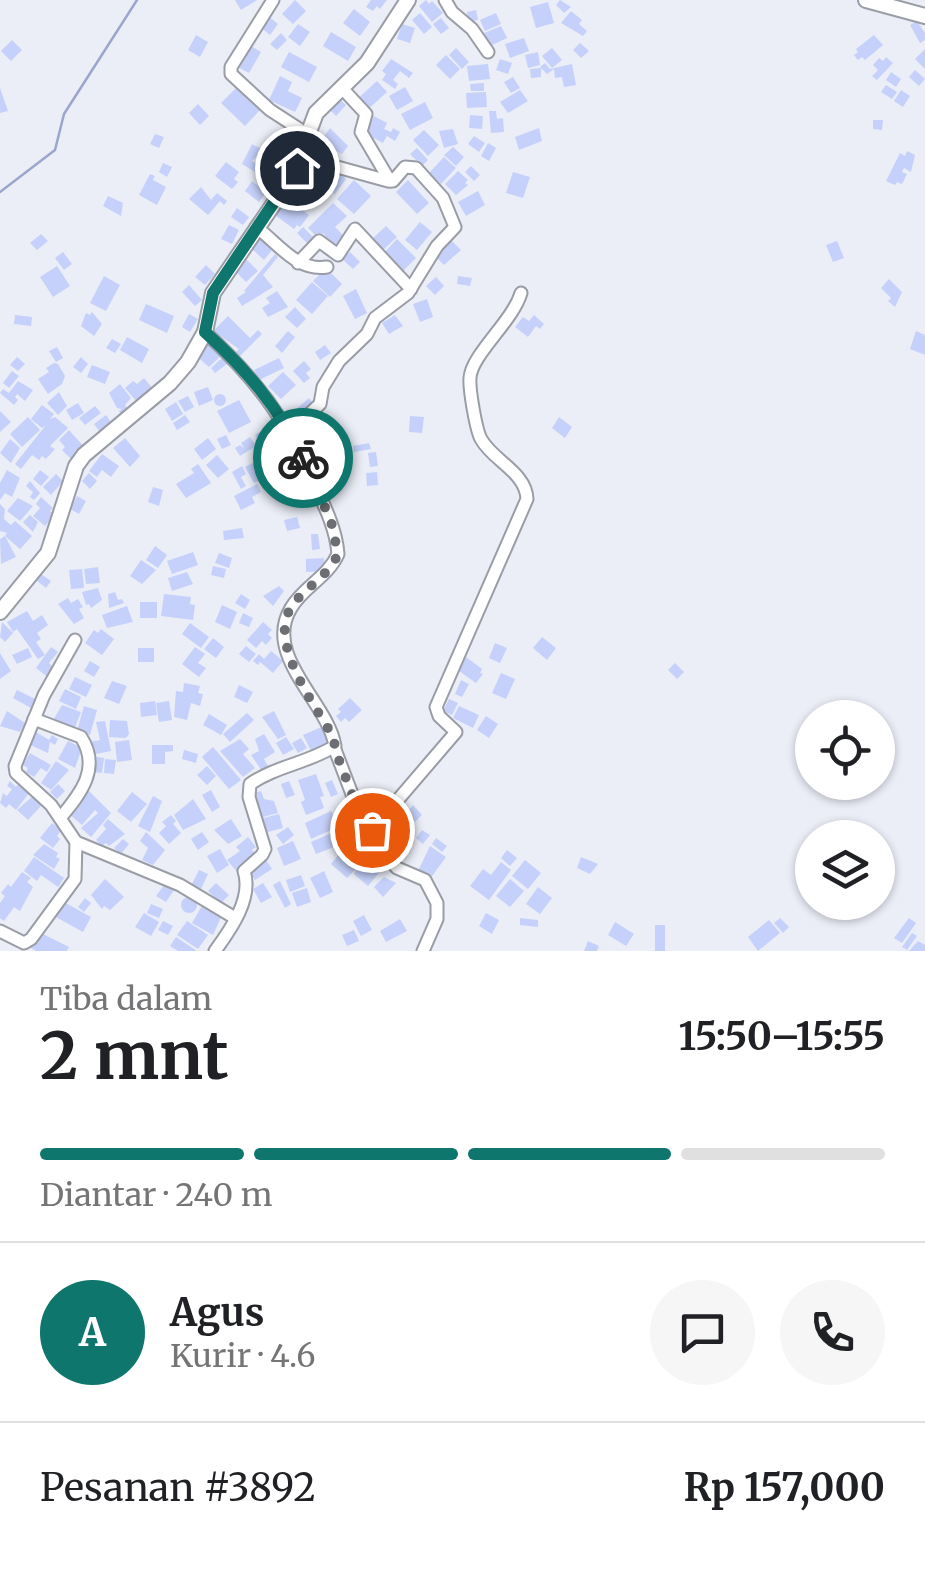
<!DOCTYPE html>
<html lang="id">
<meta charset="utf-8">
<style>
body{margin:0;font-family:Merriweather,serif;background:#f6f6f6;color:#202124;height:100vh;display:flex;flex-direction:column;font-size:38px;white-space:nowrap}
*{box-sizing:border-box;margin:0}
p{font-size:32px;color:#757577}
.icon{flex:none;width:55px;height:55px;fill:none;stroke:currentColor;stroke-width:2;stroke-linecap:round;stroke-linejoin:round}
.map{position:relative;height:951px;overflow:hidden}
.sheet{display:flex;flex-direction:column;background:#fff;flex:1}
.sheet>*{flex:none}
.controls{position:absolute;left:795px;top:700px;display:grid;gap:20px}
.controls a{display:grid;place-items:center;width:100px;height:100px;border-radius:50%;background:#fff;box-shadow:0 2px 8px #0004;font-size:50px}
.pin{position:absolute;display:grid;place-items:center;width:85px;height:85px;color:#fff;margin:-42px;border:5px solid #fff;border-radius:50%;box-shadow:0 2px 10px #0007}
.courier{position:absolute;display:grid;place-items:center;width:100px;height:100px;margin:-50px;border:8px solid #0f766e;border-radius:50%;background:#fff;color:#222;box-shadow:0 2px 12px #0007}
.overview em{font-style:normal;font-weight:700}
.overview div{display:flex;flex-direction:column-reverse}
.overview{display:flex;align-items:center;justify-content:space-between;height:170px;padding:0 40px}
h1{font-size:65px;font-weight:700;line-height:75px}
.bar{display:grid;grid-template-columns:repeat(4,1fr);gap:15px 10px;align-content:center;height:120px;padding:0 40px}
.bar i{height:12px;border-radius:8px;background:#e0e0e0}
.bar .selected{background:#0f766e}
.bar p{grid-column:span 4}
.line{display:flex;align-items:center;gap:25px;padding:0 40px;border-top:2px solid #e0e0e0}
.line div{flex:1}
.round{display:grid;place-items:center;flex:none;width:105px;height:105px;border-radius:52px;background:#f6f6f6}
.map>svg:first-child{display:block}
.lines{fill:none;stroke-linecap:round;stroke-linejoin:round}
.stream{stroke:#9aa6cd;stroke-width:2.5}
.building{fill:#c5d1fa}
.minor-casing{stroke:#9a9da5;stroke-width:15}
.tertiary-casing{stroke:#9a9da5;stroke-width:18}
.minor{stroke:#fff;stroke-width:11}
.tertiary{stroke:#fff;stroke-width:14}
.done{stroke:#6c6e73;stroke-width:10;stroke-dasharray:0 18}
.route{stroke:#0f766e;stroke-width:12}
</style>
<div class="map">
<svg width="925" height="951" viewBox="0 0 925 951">
<rect width="100%" height="100%" fill="#ebeef7"/>
<g class="lines">
<!-- stream -->
<polyline class="stream" points="0,192 55,150 64,114 137,0"/>
</g>
<!-- building -->
<g class="building">
<polygon points="235,0 257,0 241,10"/>
<polygon points="295,0 306,11 293,24 282,14"/>
<polygon points="371,0 387,0 380,9 377,6 373,11 366,7"/>
<polygon points="426,0 429,4 432,1 443,13 432,22 419,6"/>
<polygon points="560,0 571,7 564,13 556,5"/>
<polygon points="548,2 554,23 536,28 530,7"/>
<polygon points="354,9 370,22 360,36 343,23"/>
<polygon points="476,10 478,20 468,22 467,12"/>
<polygon points="571,11 582,20 579,24 587,31 583,36 561,23"/>
<polygon points="420,13 432,27 424,34 412,20"/>
<polygon points="496,13 501,24 485,31 480,20"/>
<polygon points="268,16 278,24 270,35 259,26"/>
<polygon points="441,18 449,28 441,34 433,24"/>
<polygon points="917,21 925,33 925,40 920,43 910,25"/>
<polygon points="298,24 310,32 300,46 288,37"/>
<polygon points="402,24 415,28 410,43 397,39"/>
<polygon points="501,26 507,38 490,46 484,33"/>
<polygon points="331,32 356,47 348,61 323,46"/>
<polygon points="281,33 287,40 277,50 270,44"/>
<polygon points="196,35 208,42 200,57 188,50"/>
<polygon points="874,35 883,45 865,60 862,57 858,60 854,55 858,52 856,49"/>
<polygon points="524,38 529,51 510,58 505,44"/>
<polygon points="12,40 22,50 11,61 1,51"/>
<polygon points="580,43 589,51 581,58 573,50"/>
<polygon points="248,44 261,52 249,73 236,66"/>
<polygon points="456,48 469,62 462,69 449,55"/>
<polygon points="552,48 562,60 552,68 542,56"/>
<polygon points="925,49 925,69 915,59"/>
<polygon points="289,52 317,67 309,82 281,67"/>
<polygon points="538,52 540,65 528,68 525,55"/>
<polygon points="446,55 460,69 450,79 436,65"/>
<polygon points="886,57 893,63 877,80 872,76 878,70 873,65 879,58 883,61"/>
<polygon points="391,59 413,73 409,78 400,71 393,80 398,84 395,89 382,80 386,74 382,71"/>
<polygon points="500,59 512,63 508,74 496,70"/>
<polygon points="545,63 550,69 572,64 576,85 564,87 562,77 555,78 554,69 547,74 540,67"/>
<polygon points="488,64 490,79 469,81 467,66"/>
<polygon points="541,68 541,77 531,78 530,69"/>
<polygon points="915,70 925,79 919,86 909,77"/>
<polygon points="891,72 901,79 896,87 886,80"/>
<polygon points="280,76 292,82 288,91 302,98 295,112 269,100"/>
<polygon points="513,77 520,88 511,93 504,82"/>
<polygon points="377,81 387,92 365,112 355,101"/>
<polygon points="484,83 484,91 471,91 470,84"/>
<polygon points="886,85 897,92 892,99 881,92"/>
<polygon points="237,87 260,110 245,126 221,103"/>
<polygon points="405,87 413,101 397,110 389,96"/>
<polygon points="0,88 8,111 0,113"/>
<polygon points="520,90 528,101 508,113 500,102"/>
<polygon points="901,90 910,96 903,107 894,101"/>
<polygon points="486,92 487,107 467,108 466,93"/>
<polygon points="339,99 346,105 336,116 329,109"/>
<polygon points="425,102 433,118 410,130 401,114"/>
<polygon points="198,104 209,116 200,125 189,113"/>
<polygon points="489,111 496,111 497,119 503,118 504,132 491,133"/>
<polygon points="370,114 387,123 384,129 391,132 393,128 400,132 395,141 387,136 383,143 361,131"/>
<polygon points="470,115 483,116 482,129 469,128"/>
<polygon points="873,120 883,120 882,130 873,129"/>
<polygon points="330,128 348,146 342,154 320,142"/>
<polygon points="539,128 542,141 519,150 515,137"/>
<polygon points="453,129 458,144 444,148 439,131"/>
<polygon points="424,130 439,145 428,156 413,140"/>
<polygon points="286,133 299,140 295,147 282,140"/>
<polygon points="155,134 164,137 159,148 150,144"/>
<polygon points="474,136 485,143 479,152 468,144"/>
<polygon points="488,143 496,148 489,161 481,156"/>
<polygon points="252,144 263,150 252,161 261,166 257,173 242,164"/>
<polygon points="453,147 464,157 456,166 444,155"/>
<polygon points="417,148 428,160 422,166 410,154"/>
<polygon points="907,151 915,155 911,172 904,168 902,172 907,174 902,184 897,182 895,185 886,181 900,153 905,156"/>
<polygon points="444,157 456,168 441,184 429,173"/>
<polygon points="226,162 239,172 234,179 238,182 232,189 215,176"/>
<polygon points="266,162 281,167 270,185 257,177"/>
<polygon points="163,163 172,167 167,177 159,172"/>
<polygon points="323,166 332,172 323,185 314,179"/>
<polygon points="471,166 480,175 474,181 465,172"/>
<polygon points="336,171 346,179 335,194 324,186"/>
<polygon points="458,171 468,180 465,183 468,185 456,195 445,184"/>
<polygon points="513,172 530,177 523,198 506,193"/>
<polygon points="150,174 155,176 153,180 166,187 157,205 139,195"/>
<polygon points="304,175 319,186 306,205 290,195"/>
<polygon points="354,180 371,196 354,214 337,199"/>
<polygon points="408,180 429,203 417,214 396,192"/>
<polygon points="252,181 266,192 259,202 245,191"/>
<polygon points="201,187 211,200 217,193 227,201 224,205 220,201 208,215 189,199"/>
<polygon points="478,191 485,205 466,216 458,202"/>
<polygon points="108,196 123,203 121,216 103,206"/>
<polygon points="288,199 309,215 300,227 297,225 294,229 275,215"/>
<polygon points="333,203 347,216 335,227 345,237 333,250 325,241 327,238 323,233 318,238 308,228"/>
<polygon points="237,208 249,217 243,225 231,217"/>
<polygon points="420,222 432,232 417,250 405,240"/>
<polygon points="229,225 239,230 232,244 221,239"/>
<polygon points="386,226 397,237 382,251 372,239"/>
<polygon points="303,227 316,240 310,246 297,233"/>
<polygon points="41,234 48,241 37,250 30,243"/>
<polygon points="261,239 273,249 264,260 252,249"/>
<polygon points="397,239 416,258 400,274 382,255"/>
<polygon points="451,240 461,250 444,265 434,255"/>
<polygon points="837,241 844,258 833,262 826,245"/>
<polygon points="63,252 72,264 64,270 55,258"/>
<polygon points="350,252 360,262 353,269 342,259"/>
<polygon points="275,254 278,257 263,275 273,287 242,306 237,298 246,292 244,291"/>
<polygon points="245,258 258,271 246,282 233,269"/>
<polygon points="206,265 215,274 205,285 195,277"/>
<polygon points="57,266 70,286 53,297 40,277"/>
<polygon points="326,268 342,284 330,297 313,281"/>
<polygon points="104,276 120,285 106,311 90,303"/>
<polygon points="458,276 472,278 470,286 457,284"/>
<polygon points="436,277 444,286 435,295 426,286"/>
<polygon points="889,279 902,292 895,307 888,301 891,298 881,288"/>
<polygon points="312,282 328,296 312,314 296,300"/>
<polygon points="189,285 202,300 195,306 182,292"/>
<polygon points="356,289 367,313 355,319 343,296"/>
<polygon points="277,291 288,307 268,317 262,308 270,303 266,298"/>
<polygon points="427,299 433,317 420,322 413,304"/>
<polygon points="146,304 174,316 167,333 139,320"/>
<polygon points="295,307 306,319 297,328 285,317"/>
<polygon points="92,312 102,324 94,336 81,326 86,313 90,315"/>
<polygon points="189,314 198,319 190,332 182,327"/>
<polygon points="15,315 32,317 31,326 14,324"/>
<polygon points="395,315 403,326 389,334 382,323"/>
<polygon points="534,315 544,324 540,329 536,326 528,337 515,327 523,317 529,321"/>
<polygon points="228,316 250,338 258,330 262,334 239,357 235,353 239,349 213,331"/>
<polygon points="288,331 295,337 282,353 275,346"/>
<polygon points="916,331 925,335 925,355 910,349"/>
<polygon points="127,337 149,349 142,363 120,350"/>
<polygon points="205,338 224,353 209,367 194,354"/>
<polygon points="112,339 121,344 115,353 106,348"/>
<polygon points="325,345 331,353 320,360 315,352"/>
<polygon points="57,347 63,358 56,362 49,351"/>
<polygon points="17,357 25,364 18,371 10,365"/>
<polygon points="81,357 88,364 81,373 73,367"/>
<polygon points="222,358 227,364 215,373 211,368"/>
<polygon points="279,358 284,368 259,380 254,370"/>
<polygon points="304,361 311,369 306,373 310,378 304,383 293,371"/>
<polygon points="54,363 58,364 65,376 62,384 48,394 38,379 49,372 46,368"/>
<polygon points="92,365 110,372 105,384 87,377"/>
<polygon points="12,371 19,376 9,388 3,383"/>
<polygon points="283,372 296,385 281,399 268,386"/>
<polygon points="144,378 153,389 137,402 125,388 133,381 137,384"/>
<polygon points="18,381 33,390 25,401 17,394 15,397 18,400 14,405 0,393 3,389 9,393"/>
<polygon points="120,384 131,398 125,405 129,411 122,415 119,411 122,409 117,408 109,393"/>
<polygon points="208,387 213,400 199,406 194,392"/>
<polygon points="59,392 67,406 58,415 47,403"/>
<circle cx="220" cy="400" r="6"/>
<polygon points="188,396 194,407 185,412 178,401"/>
<polygon points="309,398 316,407 301,420 294,411"/>
<polygon points="239,400 251,422 229,433 217,411"/>
<polygon points="176,402 183,414 172,421 165,409"/>
<polygon points="78,403 84,413 72,420 66,410"/>
<polygon points="42,405 54,414 50,419 55,417 68,428 50,446 55,449 46,459 42,456 39,460 32,455 21,469 15,464 46,425 42,428 31,419"/>
<polygon points="95,406 101,413 85,425 79,418"/>
<polygon points="0,411 11,422 0,432"/>
<polygon points="106,415 111,422 99,431 94,424"/>
<polygon points="185,415 190,422 177,430 173,423"/>
<polygon points="315,416 324,424 309,439 298,428"/>
<polygon points="410,416 424,417 422,433 409,432"/>
<polygon points="28,417 40,430 22,447 10,434"/>
<polygon points="559,417 572,427 565,438 552,428"/>
<polygon points="276,422 283,435 262,448 255,435"/>
<polygon points="69,430 86,449 72,460 62,450 65,447 59,440"/>
<polygon points="226,435 231,445 222,449 217,439"/>
<polygon points="250,437 256,446 240,456 235,448 240,445 244,448 241,443"/>
<polygon points="125,438 140,456 130,467 113,448"/>
<polygon points="208,438 216,449 202,460 194,449"/>
<polygon points="10,439 20,448 11,463 0,453"/>
<polygon points="369,443 371,449 354,452 353,446"/>
<polygon points="336,450 338,461 327,463 324,453"/>
<polygon points="376,452 378,466 370,467 368,453"/>
<polygon points="102,454 119,466 111,477 102,470 97,477 89,471"/>
<polygon points="217,455 229,469 218,478 206,465"/>
<polygon points="266,456 273,468 270,470 272,474 254,483 245,467"/>
<polygon points="198,464 211,483 186,498 176,484 194,473 191,469"/>
<polygon points="242,466 246,474 241,477 246,486 241,489 232,472"/>
<polygon points="7,470 20,478 12,497 5,493 0,500 0,483"/>
<polygon points="40,470 49,477 41,486 33,479"/>
<polygon points="377,472 378,485 367,486 366,473"/>
<polygon points="89,473 97,481 90,489 82,481"/>
<polygon points="56,474 63,481 51,495 43,487"/>
<polygon points="30,481 40,493 34,500 30,497 33,492 26,486"/>
<polygon points="257,484 261,492 252,497 255,503 241,510 234,496"/>
<polygon points="153,487 163,490 159,506 148,502"/>
<polygon points="77,496 86,501 79,514 70,509"/>
<polygon points="41,497 53,508 50,511 55,515 45,526 33,516 40,508 36,504"/>
<polygon points="18,498 33,506 20,521 7,511"/>
<polygon points="0,504 5,509 4,519 11,525 15,521 32,536 20,549 5,536 7,533 0,531"/>
<polygon points="30,515 38,522 33,532 23,522"/>
<polygon points="297,517 300,528 287,531 284,520"/>
<polygon points="242,528 244,538 224,540 223,531"/>
<polygon points="311,534 318,534 320,549 312,550"/>
<polygon points="5,536 16,557 1,564 0,539"/>
<polygon points="155,546 167,555 158,568 146,560"/>
<polygon points="193,552 198,565 172,574 167,561"/>
<polygon points="219,553 232,558 229,568 215,563"/>
<polygon points="324,558 325,571 306,572 306,559"/>
<polygon points="141,560 156,570 142,584 130,576"/>
<polygon points="213,566 226,569 224,578 211,575"/>
<polygon points="98,567 100,583 86,584 84,569"/>
<polygon points="82,569 84,588 71,589 69,570"/>
<polygon points="187,572 193,584 172,591 168,578"/>
<polygon points="41,574 51,581 46,588 36,580"/>
<polygon points="279,586 284,591 273,606 263,596"/>
<polygon points="98,588 102,600 91,608 89,604 86,605 82,592"/>
<polygon points="115,592 118,600 122,599 124,603 109,608 108,594"/>
<polygon points="164,594 191,597 190,604 195,605 193,620 161,616"/>
<polygon points="241,594 250,600 245,609 235,603"/>
<polygon points="68,598 71,603 78,599 83,607 79,609 84,618 74,624 58,604"/>
<rect x="140" y="602" width="17" height="16"/>
<polygon points="222,605 237,612 230,629 215,622"/>
<polygon points="127,606 133,622 107,628 102,615"/>
<polygon points="27,611 33,621 42,615 48,625 37,633 41,639 36,642 45,655 38,659 17,629 13,632 7,622"/>
<polygon points="243,613 253,618 249,627 239,623"/>
<polygon points="2,622 13,633 5,642 0,637"/>
<polygon points="263,622 272,630 268,634 272,638 266,645 262,641 256,648 247,640"/>
<polygon points="190,623 209,637 201,648 182,634"/>
<polygon points="101,629 114,639 102,655 85,643 94,630 98,633"/>
<polygon points="542,637 556,648 547,660 533,648"/>
<polygon points="213,638 224,647 216,658 204,649"/>
<polygon points="495,643 507,648 500,663 489,658"/>
<polygon points="246,646 256,654 249,662 239,654"/>
<polygon points="51,647 58,652 49,663 53,667 49,678 36,668"/>
<polygon points="195,647 205,654 198,663 206,668 199,677 182,664"/>
<polygon points="28,648 32,657 17,664 12,655"/>
<rect x="138" y="648" width="16" height="14"/>
<polygon points="271,651 283,661 273,673 260,662 258,665 253,661 259,654 264,659"/>
<polygon points="0,653 11,671 0,679"/>
<polygon points="466,657 482,669 480,673 483,674 476,683 459,671"/>
<polygon points="90,661 100,667 94,677 84,671"/>
<polygon points="675,663 684,672 677,679 668,670"/>
<polygon points="501,673 515,679 506,699 492,693"/>
<polygon points="75,677 92,685 86,697 69,689"/>
<polygon points="461,680 469,684 462,697 455,694"/>
<polygon points="112,681 127,686 119,704 104,698"/>
<polygon points="184,683 200,686 198,693 203,694 200,706 191,703 187,720 174,717 176,691 183,692"/>
<polygon points="239,685 253,692 247,703 234,697"/>
<polygon points="65,689 81,697 76,709 59,701"/>
<polygon points="17,690 35,699 31,708 13,698"/>
<polygon points="350,698 362,710 349,722 345,718 341,722 336,716 341,712 338,709"/>
<polygon points="449,699 458,703 452,715 443,711"/>
<polygon points="155,701 157,715 141,717 140,703"/>
<polygon points="169,701 172,720 159,722 156,703"/>
<polygon points="62,705 81,712 74,730 52,722"/>
<polygon points="84,706 97,710 90,735 77,731"/>
<polygon points="459,706 479,715 473,728 453,718"/>
<polygon points="7,711 25,723 20,732 0,726"/>
<polygon points="274,711 286,735 278,739 262,717"/>
<polygon points="247,713 254,720 230,742 223,734"/>
<polygon points="209,714 227,725 221,735 203,725"/>
<polygon points="486,716 498,724 489,738 477,730"/>
<polygon points="110,720 127,721 129,734 126,738 109,737"/>
<polygon points="105,721 111,751 91,755 89,742 100,740 96,722"/>
<polygon points="324,726 333,744 312,753 303,735"/>
<polygon points="36,732 49,740 52,735 58,739 55,745 50,742 48,753 28,744"/>
<polygon points="264,734 275,752 264,759 269,768 262,771 251,755 259,751 255,739"/>
<polygon points="286,737 294,749 283,755 276,743"/>
<polygon points="301,738 307,748 298,753 292,743"/>
<polygon points="240,739 249,749 243,754 255,768 243,777 220,751"/>
<polygon points="129,740 132,760 117,762 115,742"/>
<polygon points="68,741 82,748 75,768 58,759"/>
<polygon points="152,745 173,745 173,751 165,752 165,764 152,764"/>
<polygon points="213,747 241,780 229,789 202,757"/>
<polygon points="184,750 198,754 196,763 182,759"/>
<polygon points="30,753 51,765 47,772 41,768 34,777 26,772 28,768 23,765"/>
<polygon points="93,756 104,758 102,773 92,772"/>
<polygon points="105,759 116,760 114,774 104,773"/>
<polygon points="56,761 69,770 51,790 41,783"/>
<polygon points="207,766 216,776 207,785 197,775"/>
<polygon points="316,774 324,796 320,797 324,808 306,815 301,802 305,800 298,780"/>
<polygon points="332,780 338,794 331,797 325,783"/>
<polygon points="10,781 16,787 19,783 29,793 16,810 9,804 6,808 0,803 3,793 7,796 12,789 7,786"/>
<polygon points="289,781 295,795 286,798 281,784"/>
<polygon points="58,784 65,791 57,799 50,792"/>
<polygon points="87,789 111,813 91,837 81,828 98,813 95,810 82,825 69,814"/>
<polygon points="211,790 220,807 212,812 202,795"/>
<polygon points="261,791 264,799 274,801 278,813 259,818 252,794"/>
<polygon points="132,792 147,804 131,822 117,811"/>
<polygon points="34,795 41,806 28,820 17,810"/>
<polygon points="153,796 162,801 150,832 138,826"/>
<polygon points="193,799 206,819 183,830 174,815"/>
<polygon points="413,805 422,815 398,838 388,830 401,810 412,817 408,811"/>
<polygon points="331,811 340,826 311,839 305,823"/>
<polygon points="279,814 283,828 264,833 260,819"/>
<polygon points="171,815 176,821 173,824 181,833 169,844 159,833 166,826 162,822"/>
<polygon points="108,819 125,834 109,846 106,843 102,846 96,840 106,829 103,825"/>
<polygon points="231,819 242,836 228,844 214,830"/>
<polygon points="52,823 61,830 57,836 60,839 53,848 40,838"/>
<polygon points="288,827 294,835 283,844 276,835"/>
<polygon points="341,829 347,842 316,854 311,842"/>
<polygon points="422,830 430,835 423,844 416,838"/>
<polygon points="146,832 165,850 153,865 142,860 148,848 140,841"/>
<polygon points="202,832 209,842 198,850 191,839"/>
<polygon points="248,837 256,847 252,850 258,857 238,873 227,860 240,851 236,847"/>
<polygon points="436,838 447,846 442,852 432,844"/>
<polygon points="123,839 129,844 121,854 114,848"/>
<polygon points="396,840 402,846 395,855 388,849"/>
<polygon points="293,841 301,859 284,866 277,848"/>
<polygon points="44,844 58,853 56,857 60,859 54,869 33,855"/>
<polygon points="430,846 446,857 430,879 418,871"/>
<polygon points="220,849 229,865 217,873 207,856"/>
<polygon points="351,849 382,869 368,886 354,874 356,869 347,878 331,864 339,854 343,858"/>
<polygon points="507,850 517,858 510,866 501,858"/>
<polygon points="34,857 64,878 58,887 41,875 37,881 24,871"/>
<polygon points="581,857 598,864 590,874 577,868"/>
<polygon points="265,858 272,869 255,880 247,869"/>
<polygon points="525,860 541,873 528,889 512,876"/>
<polygon points="501,862 511,870 489,900 470,886 483,869 491,875"/>
<polygon points="199,870 208,874 201,889 192,884"/>
<polygon points="324,871 333,892 320,898 310,878"/>
<polygon points="22,872 31,878 27,882 33,887 20,911 14,907 4,921 0,918 0,903 5,896 1,893 8,884 11,887"/>
<polygon points="301,875 305,886 290,892 286,880"/>
<polygon points="384,877 396,883 383,897 374,887"/>
<polygon points="105,879 124,897 110,910 104,906 102,909 91,895"/>
<polygon points="510,879 524,891 510,907 496,896"/>
<polygon points="280,881 291,904 285,908 273,885"/>
<polygon points="216,883 229,895 221,903 208,891"/>
<polygon points="263,883 272,897 261,903 253,889"/>
<polygon points="165,884 174,890 166,902 156,896"/>
<polygon points="538,887 552,898 540,914 526,904"/>
<polygon points="307,888 311,902 297,907 292,893"/>
<circle cx="189" cy="905" r="8"/>
<polygon points="85,898 91,903 84,912 78,907"/>
<polygon points="62,901 91,917 83,932 54,916"/>
<polygon points="151,904 163,909 159,918 147,913"/>
<polygon points="203,904 222,915 213,935 192,923"/>
<polygon points="144,913 159,922 151,936 135,927"/>
<polygon points="486,913 499,920 492,934 479,926"/>
<polygon points="364,915 372,930 361,936 353,921"/>
<polygon points="520,918 538,920 538,927 520,925"/>
<polygon points="780,918 789,927 783,933 774,923"/>
<polygon points="909,918 916,923 902,943 894,938"/>
<polygon points="400,919 407,931 386,942 380,931"/>
<polygon points="769,920 780,933 758,951 748,937"/>
<polygon points="163,921 173,926 168,935 158,930"/>
<polygon points="187,921 208,935 198,949 177,935"/>
<polygon points="615,922 634,934 626,946 608,935"/>
<rect x="655" y="925" width="10" height="26"/>
<polygon points="354,930 359,941 347,946 342,935"/>
<polygon points="37,931 69,947 67,951 36,951 29,947"/>
<polygon points="912,933 917,936 907,950 902,947"/>
<polygon points="176,937 197,951 178,951 170,946"/>
<polygon points="588,941 599,946 597,951 584,951"/>
<polygon points="918,941 925,945 925,951 909,951"/>
</g>
<g class="lines">
<defs>
<g id="minor">
<polyline points="273,0 231,67 231,74 270,110 307,134"/>
<polyline points="445,0 452,12 472,29 488,52"/>
<polyline points="341,87 366,114 361,132 390,181"/>
<path d="M256,227C278,243 297,272 327,267"/>
<polyline points="298,263 319,241 338,255 355,229 411,289"/>
<path d="M205,332C257,380 284,417 313,481C324,505 336,528 338,554C328,577 303,587 291,608C262,656 328,702 335,746C308,763 276,766 250,784L249,797L265,849L262,855L244,871C253,898 231,929 215,951"/>
<polyline points="290,432 320,404 323,387 339,361 367,334 375,318 408,293 437,246 455,227 443,198 416,168 405,167 393,181 388,181 301,157"/>
<polyline points="75,640 44,695 15,766 16,773 51,805 76,842 180,885 235,918"/>
<path d="M34,719L81,737C101,768 81,793 61,817"/>
<polyline points="334,747 360,815 372,830 382,852 397,868 425,880 437,903 437,919 423,951"/>
<path d="M372,830L456,732L439,716L436,707L527,499C526,472 493,461 481,439C476,430 469,389 470,378C471,355 513,321 521,293"/>
<polyline points="0,931 24,943 31,939 75,879 76,842"/>
</g>
<g id="tertiary">
<polyline points="866,0 925,16"/>
<polyline points="0,612 48,553 76,466 84,455 170,383 188,362 205,332 213,293 292,177 316,113 367,63 408,0"/>
</g>
</defs>
<!-- minor casing -->
<use href="#minor" class="minor-casing"/>
<!-- tertiary casing -->
<use href="#tertiary" class="tertiary-casing"/>
<!-- minor -->
<use href="#minor" class="minor"/>
<!-- tertiary -->
<use href="#tertiary" class="tertiary"/>
</g>
<g class="lines">
<!-- done -->
<path class="done" d="M303,458L331,521L338,554C328,577 305,587 292,606C266,642 317,708 335,740L334,747L360,815L372,830"/>
<!-- route -->
<path class="route" d="M297,168L213,293L205,332C246,369 279,408 303,458"/>
</g>
</svg>
<div class="controls">
<a><svg class="icon" aria-label="locate" viewBox="0 0 24 24"><circle cx="12" cy="12" r="6"/><path d="M12 2v4M12 18v4M2 12h4M18 12h4"/></svg></a>
<a><svg class="icon" aria-label="layers" viewBox="0 0 24 24"><path d="M12 4l9 5-9 5-9-5zM3 14l9 5 9-5"/></svg></a>
</div>
<div class="pin" style="left:372px;top:830px;background:#ea580c"><svg class="icon" aria-label="bag" viewBox="0 0 24 24"><path d="M5 8h14l-1 12H6zM9 8a3 3 0 0 1 6 0"/></svg></div>
<div class="pin" style="left:297px;top:168px;background:#1f2937"><svg class="icon" aria-label="home" viewBox="0 0 24 24"><path d="M3 11l9-7 9 7M6 9v11h12V9"/></svg></div>
<div class="courier" style="left:303px;top:458px"><svg class="icon" aria-label="bike" viewBox="0 0 24 24"><circle cx="6" cy="16" r="4"/><circle cx="18" cy="16" r="4"/><path d="M6 16l4-8h5l3 8M10 8l3 8H6M13 5h3"/></svg></div>
</div>
<section class="sheet">
<div class="overview"><div><h1>2 mnt</h1><p>Tiba dalam</p></div><em>15:50–15:55</em></div>
<div class="bar"><i class="selected"></i><i class="selected"></i><i class="selected"></i><i></i><p>Diantar · 240 m</p></div>
<div class="line" style="height:180px"><b class="round" style="background:#0f766e;color:#fff">A</b><div><b>Agus</b><p>Kurir · 4.6</p></div><a class="round"><svg class="icon" aria-label="chat" viewBox="0 0 24 24"><path d="M4 5h16v11H9l-5 4z"/></svg></a><a class="round"><svg class="icon" aria-label="phone" viewBox="0 0 24 24"><path d="M5 4h4l2 5-3 2q2 4 5 5l2-3 5 2v4C11 20 4 13 5 4z"/></svg></a></div>
<div class="line" style="height:130px"><div>Pesanan #3892</div><b>Rp 157,000</b></div>
</section>
